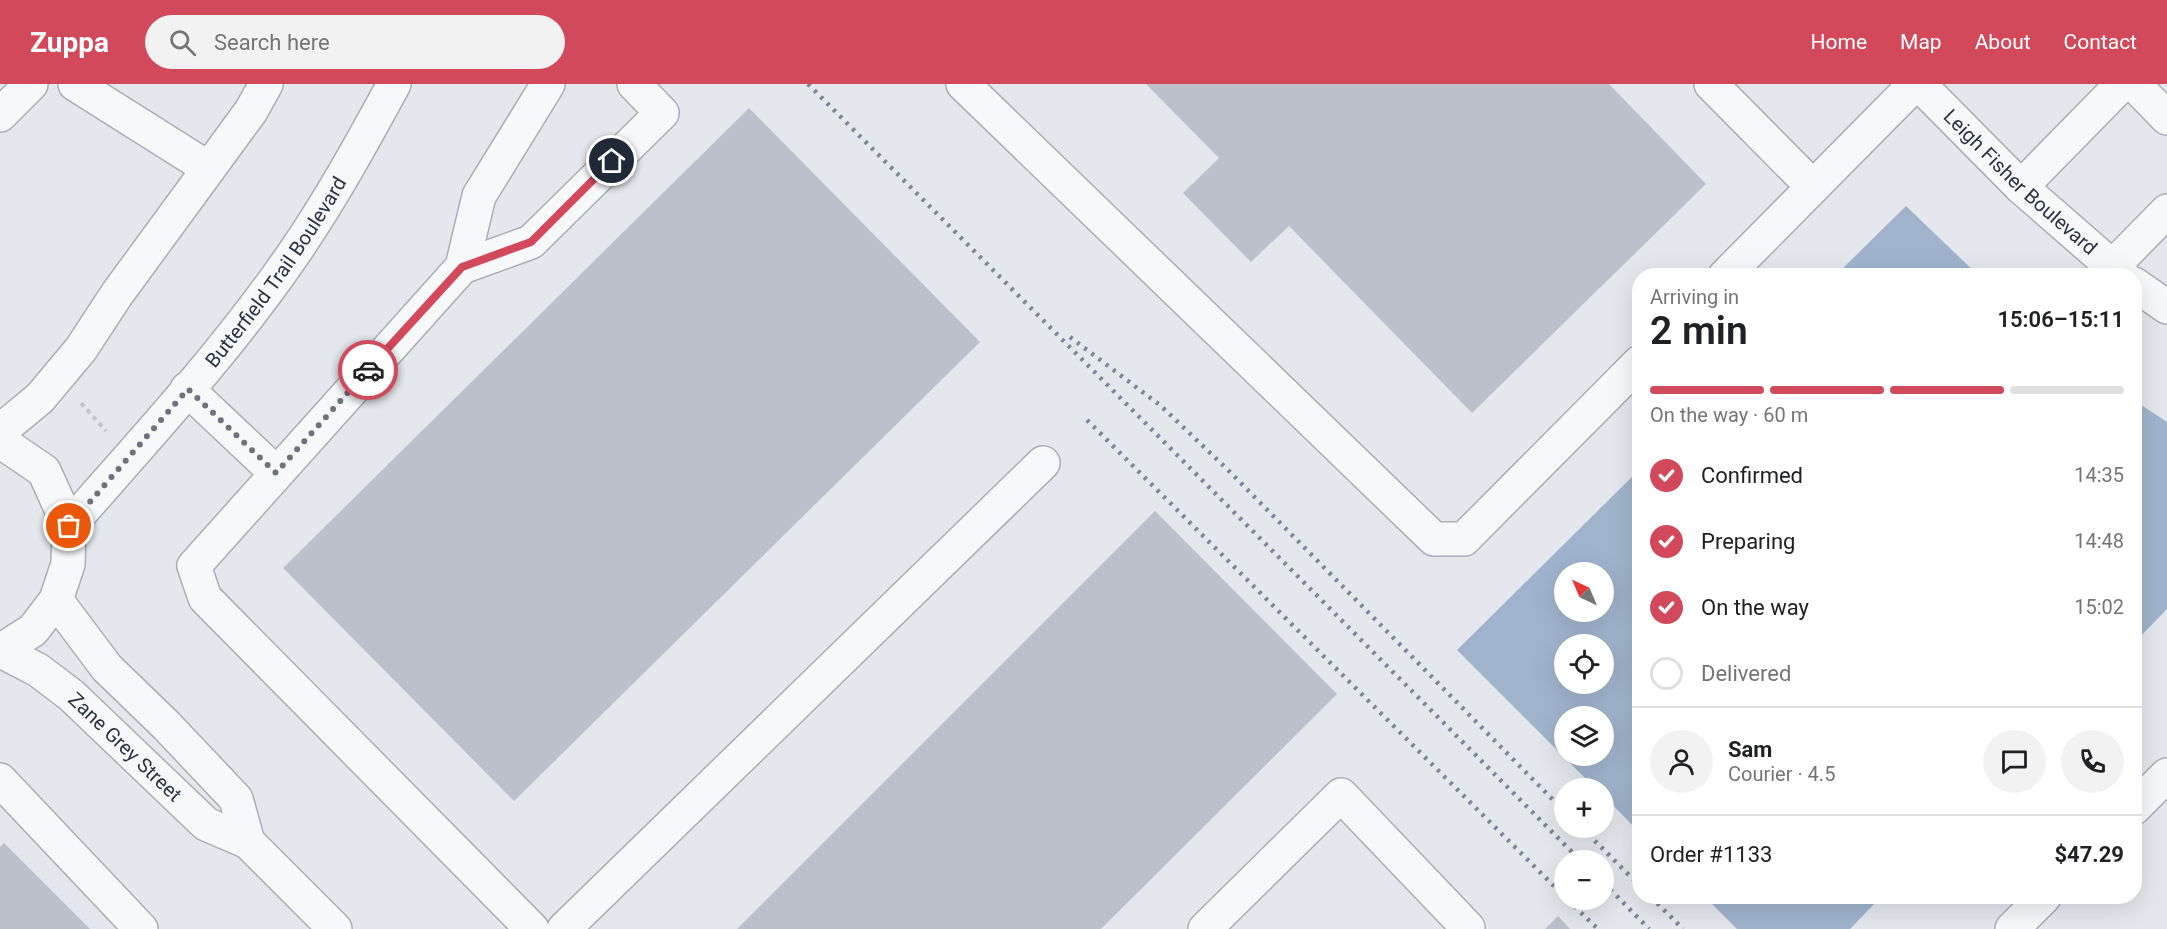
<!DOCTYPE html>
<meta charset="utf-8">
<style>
body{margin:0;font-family:Roboto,sans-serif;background:#f2f2f2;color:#202124;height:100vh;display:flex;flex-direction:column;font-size:22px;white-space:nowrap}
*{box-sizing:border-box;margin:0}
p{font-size:20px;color:#757577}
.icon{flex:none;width:33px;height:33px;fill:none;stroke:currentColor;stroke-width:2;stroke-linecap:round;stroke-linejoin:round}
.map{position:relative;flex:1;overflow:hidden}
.panel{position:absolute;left:1632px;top:184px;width:510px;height:636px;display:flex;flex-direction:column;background:#fff;border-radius:24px;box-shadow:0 6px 24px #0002}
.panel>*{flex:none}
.needle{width:39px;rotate:316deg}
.controls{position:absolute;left:1554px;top:478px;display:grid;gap:12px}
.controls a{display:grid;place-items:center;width:60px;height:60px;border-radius:50%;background:#fff;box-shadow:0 6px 24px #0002;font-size:30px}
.pin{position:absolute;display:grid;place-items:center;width:51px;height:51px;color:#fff;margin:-26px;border:3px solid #fff;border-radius:50%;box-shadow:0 2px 6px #0007}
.courier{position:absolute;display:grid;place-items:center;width:60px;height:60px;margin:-30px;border:4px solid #d1495b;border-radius:50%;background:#fff;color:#222;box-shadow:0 2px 8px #0007}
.headline em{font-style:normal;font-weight:600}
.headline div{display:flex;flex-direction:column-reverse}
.headline{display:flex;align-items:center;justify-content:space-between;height:102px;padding:0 18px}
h1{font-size:39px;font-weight:600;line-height:45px}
.bar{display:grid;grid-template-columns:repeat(4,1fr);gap:9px 6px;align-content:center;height:72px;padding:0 18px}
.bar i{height:8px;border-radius:4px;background:#e0e0e0}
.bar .on{background:#d1495b}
.bar p{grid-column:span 4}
.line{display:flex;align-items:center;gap:15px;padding:0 18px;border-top:2px solid #e0e0e0}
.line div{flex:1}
.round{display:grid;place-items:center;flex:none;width:63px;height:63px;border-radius:32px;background:#f2f2f2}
ol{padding:0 18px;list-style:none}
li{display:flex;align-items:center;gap:18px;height:66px}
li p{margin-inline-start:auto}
li .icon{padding:6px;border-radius:50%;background:#d1495b;color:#fff;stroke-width:4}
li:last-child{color:#757577}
li i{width:33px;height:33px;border:3px solid #e0e0e0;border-radius:50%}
header{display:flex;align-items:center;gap:36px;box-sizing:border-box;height:84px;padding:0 30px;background:#d1495b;color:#fff}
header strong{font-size:28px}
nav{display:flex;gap:33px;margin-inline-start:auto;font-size:21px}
.search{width:420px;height:54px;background:#f2f2f2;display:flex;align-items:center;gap:15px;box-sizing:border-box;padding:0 21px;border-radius:33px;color:#757577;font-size:22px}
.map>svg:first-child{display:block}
.water{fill:#9fb4cc;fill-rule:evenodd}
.building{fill:#bbc0ca}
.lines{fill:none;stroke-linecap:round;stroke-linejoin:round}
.minor-casing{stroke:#a9aeb7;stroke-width:36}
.path{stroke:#c2c5cb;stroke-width:4;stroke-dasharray:4.5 4.5;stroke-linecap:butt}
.minor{stroke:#f7f8fa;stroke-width:33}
.rail{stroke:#7d8696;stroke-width:4.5;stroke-dasharray:3 6;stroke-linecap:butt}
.done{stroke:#6c737f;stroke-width:6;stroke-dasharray:0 10.8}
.route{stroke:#d1495b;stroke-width:8}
.labels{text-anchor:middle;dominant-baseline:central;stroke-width:5;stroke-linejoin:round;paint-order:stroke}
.street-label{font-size:20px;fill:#2b3445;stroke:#f4f6f9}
</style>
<header>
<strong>Zuppa</strong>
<div class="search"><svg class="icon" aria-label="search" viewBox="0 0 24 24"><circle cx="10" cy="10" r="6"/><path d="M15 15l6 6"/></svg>Search here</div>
<nav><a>Home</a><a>Map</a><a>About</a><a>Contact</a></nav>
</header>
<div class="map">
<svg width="2167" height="845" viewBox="0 0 2167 845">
<rect width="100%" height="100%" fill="#e4e7ec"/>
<!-- water -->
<g class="water">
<polygon points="1906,122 1979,192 1835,192"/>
<polygon points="2135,317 2167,338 2167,525 2135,558"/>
<path d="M1639,386V385V748L1604,712V705H1596L1457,566ZM1564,489H1604V528H1564ZM1564,561H1604V600H1564ZM1564,633H1604V672H1564Z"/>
<polygon points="1705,813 1881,813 1850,845 1737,845"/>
</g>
<!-- building -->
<g class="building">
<polygon points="1146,0 1609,0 1706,100 1472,329 1289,142 1251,178 1183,109 1219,74"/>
<polygon points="749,24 980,258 514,717 283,484"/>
<polygon points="1155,427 1337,610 1101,845 737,845"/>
<polygon points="4,759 90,845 0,845 0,763"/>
<polygon points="1558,832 1570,845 1545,845"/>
</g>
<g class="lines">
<defs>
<g id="minor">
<polyline points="75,0 208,84"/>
<polyline points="963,0 1434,455 1464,455 1640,278"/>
<polyline points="1711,0 1813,103"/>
<path id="s1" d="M1919,0L2021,103L2123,192"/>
<polyline points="2134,0 2167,34"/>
<polyline points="0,31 31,0"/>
<polyline points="2021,103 2122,0"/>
<polyline points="462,183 531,158 662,29 634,0"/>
<polyline points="2111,184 2167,127"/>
<polyline points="1725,192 1915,0"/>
<polyline points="2134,200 2167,223"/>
<polyline points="187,305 276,389"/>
<polyline points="0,347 40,314 81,265 117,210 251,27 266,0"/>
<polyline points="0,357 44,387 69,442 68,480 56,516 33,546 0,567"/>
<path id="s2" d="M69,442C145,355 226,268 292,172C330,117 362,59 394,0"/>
<polyline points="56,516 107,584 166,641 236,715 248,758"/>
<path id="s3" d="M1,567L38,586L71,611L206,740L248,758L335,845"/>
<polyline points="0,696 141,845"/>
<polyline points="2134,724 2167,691"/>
<polyline points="532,845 205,514 194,482 462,183 479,112 548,0"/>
<polyline points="564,845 1043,379"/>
<polyline points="1205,845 1341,711 1468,844 1467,845"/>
<polyline points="2012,845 2044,813"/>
</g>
</defs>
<!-- minor casing -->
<use href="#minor" class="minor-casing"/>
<!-- path -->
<polyline class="path" points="81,319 106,347"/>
<!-- minor -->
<use href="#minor" class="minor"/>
<!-- rail -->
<g class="rail">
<polyline points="808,0 1581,777"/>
<polyline points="1070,253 1161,322 1227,385 1564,727"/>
<polyline points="1087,336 1564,812"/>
<polyline points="1582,744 1640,802"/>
<polyline points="1604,799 1649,845"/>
<polyline points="1651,813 1683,845"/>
<polyline points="1568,816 1598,845"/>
</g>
</g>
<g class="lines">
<!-- done -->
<polyline class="done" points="69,442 188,305 276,389 368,286"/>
<!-- route -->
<polyline class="route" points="368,286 462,183 531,158 612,77"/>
</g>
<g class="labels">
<!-- street labels -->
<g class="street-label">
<text stroke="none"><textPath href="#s1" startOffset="141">Leigh Fisher Boulevard</textPath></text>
<text stroke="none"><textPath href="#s2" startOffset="328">Butterfield Trail Boulevard</textPath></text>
<text stroke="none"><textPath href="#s3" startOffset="158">Zane Grey Street</textPath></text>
</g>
</g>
</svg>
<div class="controls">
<a><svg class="needle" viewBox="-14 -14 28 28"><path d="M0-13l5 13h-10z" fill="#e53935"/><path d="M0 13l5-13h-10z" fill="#757577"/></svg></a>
<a><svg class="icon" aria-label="locate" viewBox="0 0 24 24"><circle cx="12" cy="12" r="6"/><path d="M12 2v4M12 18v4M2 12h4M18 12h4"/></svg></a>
<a><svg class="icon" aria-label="layers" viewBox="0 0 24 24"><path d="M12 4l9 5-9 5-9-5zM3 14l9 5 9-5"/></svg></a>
<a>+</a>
<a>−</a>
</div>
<div class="pin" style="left:69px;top:442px;background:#ea580c"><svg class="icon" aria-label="bag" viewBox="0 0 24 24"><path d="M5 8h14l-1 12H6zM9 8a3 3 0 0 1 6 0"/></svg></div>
<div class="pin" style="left:612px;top:77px;background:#1f2937"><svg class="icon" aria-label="home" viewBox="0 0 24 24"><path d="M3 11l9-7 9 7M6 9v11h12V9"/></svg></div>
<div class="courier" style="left:368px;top:286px"><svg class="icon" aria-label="car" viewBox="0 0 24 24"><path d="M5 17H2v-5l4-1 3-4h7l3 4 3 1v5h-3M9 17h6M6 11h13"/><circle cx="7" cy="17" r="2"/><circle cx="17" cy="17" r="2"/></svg></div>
<section class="panel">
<div class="headline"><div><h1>2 min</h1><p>Arriving in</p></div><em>15:06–15:11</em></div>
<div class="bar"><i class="on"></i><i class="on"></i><i class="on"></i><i></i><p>On the way · 60 m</p></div>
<ol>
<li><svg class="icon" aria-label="check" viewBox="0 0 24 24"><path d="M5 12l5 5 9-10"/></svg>Confirmed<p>14:35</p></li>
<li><svg class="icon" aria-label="check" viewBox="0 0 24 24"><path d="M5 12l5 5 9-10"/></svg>Preparing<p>14:48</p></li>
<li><svg class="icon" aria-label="check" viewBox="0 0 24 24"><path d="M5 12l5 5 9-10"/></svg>On the way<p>15:02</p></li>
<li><i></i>Delivered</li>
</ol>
<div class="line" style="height:108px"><a class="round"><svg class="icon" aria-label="person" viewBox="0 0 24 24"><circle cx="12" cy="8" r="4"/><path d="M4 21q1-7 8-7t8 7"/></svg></a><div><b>Sam</b><p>Courier · 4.5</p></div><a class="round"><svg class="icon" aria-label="chat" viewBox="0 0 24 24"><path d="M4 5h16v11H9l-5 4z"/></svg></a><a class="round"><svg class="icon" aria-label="phone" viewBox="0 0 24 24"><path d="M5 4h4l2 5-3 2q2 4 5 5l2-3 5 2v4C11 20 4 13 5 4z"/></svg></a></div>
<div class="line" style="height:78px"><div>Order #1133</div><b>$47.29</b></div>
</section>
</div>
